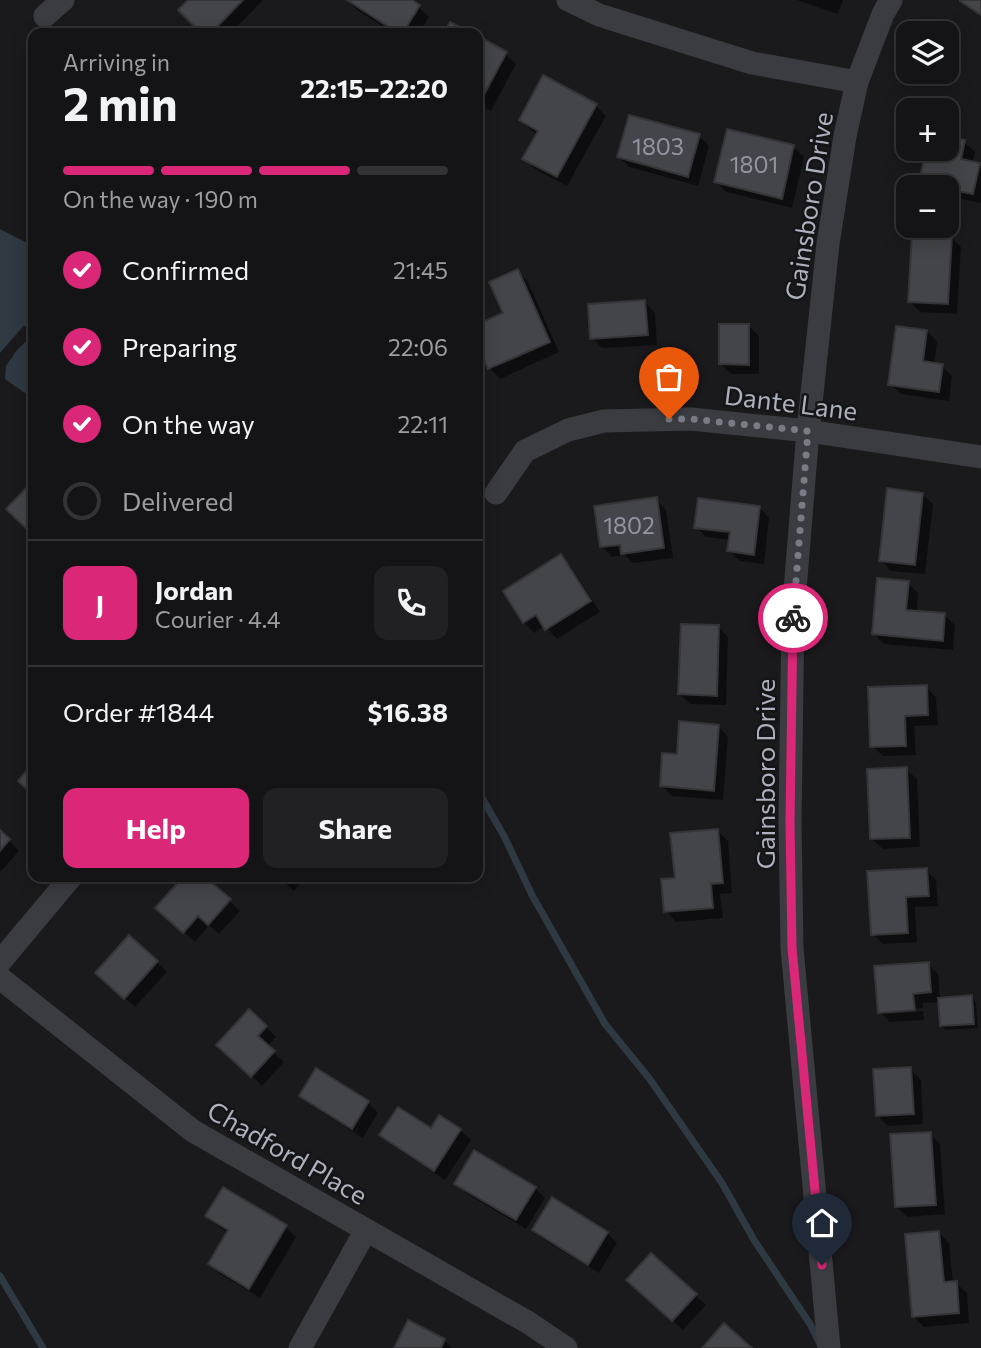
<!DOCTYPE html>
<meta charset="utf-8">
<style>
body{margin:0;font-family:Commissioner,sans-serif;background:#212123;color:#f1f3f6;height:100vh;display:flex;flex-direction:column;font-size:26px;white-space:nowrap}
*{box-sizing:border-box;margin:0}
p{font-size:23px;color:#9d9ea1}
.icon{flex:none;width:38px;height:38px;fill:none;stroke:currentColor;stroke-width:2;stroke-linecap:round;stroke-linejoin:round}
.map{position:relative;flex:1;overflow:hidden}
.details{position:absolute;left:28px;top:28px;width:455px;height:854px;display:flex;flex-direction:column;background:#141416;border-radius:14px;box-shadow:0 4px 18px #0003,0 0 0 2px #333335}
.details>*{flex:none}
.buttons{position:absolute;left:896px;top:21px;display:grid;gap:14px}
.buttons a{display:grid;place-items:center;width:63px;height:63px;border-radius:14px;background:#141416;box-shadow:0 4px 18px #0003,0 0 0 2px #333335;font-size:35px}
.pin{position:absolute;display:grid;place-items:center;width:60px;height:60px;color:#fff;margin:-72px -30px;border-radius:50% 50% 50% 0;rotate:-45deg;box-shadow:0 0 7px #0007}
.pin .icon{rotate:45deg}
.courier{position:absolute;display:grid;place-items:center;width:70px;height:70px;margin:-35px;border:5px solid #db2777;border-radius:50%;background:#fff;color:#222;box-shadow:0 2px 9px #0007}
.headline em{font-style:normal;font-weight:700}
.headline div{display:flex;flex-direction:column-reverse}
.headline{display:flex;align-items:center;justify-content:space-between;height:119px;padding:0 35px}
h1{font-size:46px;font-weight:700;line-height:52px}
.bar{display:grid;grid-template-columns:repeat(4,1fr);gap:10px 7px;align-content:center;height:84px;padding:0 35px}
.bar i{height:9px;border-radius:5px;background:#333335}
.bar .on{background:#db2777}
.bar p{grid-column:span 4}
.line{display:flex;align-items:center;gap:18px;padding:0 35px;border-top:2px solid #333335}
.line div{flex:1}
.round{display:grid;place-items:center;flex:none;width:74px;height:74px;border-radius:14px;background:#212123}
ol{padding:0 35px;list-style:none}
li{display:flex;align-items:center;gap:21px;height:77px}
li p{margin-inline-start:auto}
li .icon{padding:7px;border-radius:50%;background:#db2777;color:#fff;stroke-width:4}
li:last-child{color:#9d9ea1}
li i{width:38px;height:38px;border:4px solid #333335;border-radius:50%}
.button{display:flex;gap:14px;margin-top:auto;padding:14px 35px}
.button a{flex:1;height:80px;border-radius:14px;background:#db2777;color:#fff;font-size:28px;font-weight:700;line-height:80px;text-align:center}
.button a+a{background:#212123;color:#f1f3f6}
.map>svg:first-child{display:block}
.water{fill:#2e3942}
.shadow{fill:#0007}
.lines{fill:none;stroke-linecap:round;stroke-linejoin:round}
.stream{stroke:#2e3942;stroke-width:7}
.building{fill:#44454a;stroke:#343439;stroke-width:2}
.minor{stroke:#3b3c42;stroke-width:23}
.done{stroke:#797c85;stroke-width:7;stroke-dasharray:0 12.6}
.route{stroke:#db2777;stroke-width:9}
.labels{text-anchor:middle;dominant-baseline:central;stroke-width:5;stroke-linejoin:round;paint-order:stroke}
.number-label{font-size:23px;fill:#9296a0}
.street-label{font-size:26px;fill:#acb1bd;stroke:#151518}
</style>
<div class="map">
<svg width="981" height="1348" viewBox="0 0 981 1348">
<rect width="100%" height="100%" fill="#1a1a1d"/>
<!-- water -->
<g class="water">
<polygon points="0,229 33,246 33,315 0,353"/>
<polygon points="33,335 33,397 22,391 5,379 6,366 17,350"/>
</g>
<!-- shadow -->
<g class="shadow">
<polygon points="190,0 263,0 231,33 203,33 180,10"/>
<polygon points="409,0 419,7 429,17 419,33 394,33 358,11 348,1"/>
<polygon points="797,0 843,0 838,14"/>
<polygon points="478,38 505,53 516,64 491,111 478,104"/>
<polygon points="595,105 606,116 567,186 535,169 525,158 538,134 531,130 521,120"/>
<polygon points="699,136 709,146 698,186 629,167 619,157"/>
<polygon points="947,138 964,142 975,152 972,163 981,166 981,203 947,196 947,187 926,187 921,182 928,149 947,149"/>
<polygon points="793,147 804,157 792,208 726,192 716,182"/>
<polygon points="951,237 961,247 957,314 920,312 910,301"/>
<polygon points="518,271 528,282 559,352 500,379 490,368 478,341 478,326 506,314"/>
<polygon points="645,302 655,313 657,345 602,348 592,338"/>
<polygon points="748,325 759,336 759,374 731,374 721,364"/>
<polygon points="927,331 937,342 934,365 942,366 952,376 949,401 901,394 890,384"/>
<polygon points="922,494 933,504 925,574 891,571 881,560"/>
<polygon points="656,499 666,510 673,558 633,563 625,555 612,557 602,546"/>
<polygon points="759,507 769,518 764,564 740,561 729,551 730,540 706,537 696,527"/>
<polygon points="561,557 571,567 600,612 557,639 545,626 534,633 524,622 505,592"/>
<polygon points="908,583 918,593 917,612 944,615 955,625 953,650 884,644 874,634"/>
<polygon points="718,627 728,637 726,705 690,704 680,694"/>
<polygon points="926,687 936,697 938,725 914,726 916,755 883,756 872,746"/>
<polygon points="718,726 728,737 723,800 672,796 662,786 679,756"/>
<polygon points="906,769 917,779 920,847 883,849 872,839"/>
<polygon points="717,830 728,841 732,893 720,894 723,918 676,922 666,911 677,879"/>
<polygon points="0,832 19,851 0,872"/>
<polygon points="926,870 936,880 938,906 915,907 917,942 883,944 873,934"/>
<polygon points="185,877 203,877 240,911 219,934 209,925 195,942 158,908"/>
<polygon points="278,877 307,877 294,891"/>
<polygon points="157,962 167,972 135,1007 107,983"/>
<polygon points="928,964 938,974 940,999 971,997 976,1002 978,1028 946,1030 941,1025 940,1002 923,1003 923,1008 887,1011 887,1014 923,1011 924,1020 890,1022 880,1012"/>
<polygon points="266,1027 276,1037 267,1047 284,1062 262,1086 229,1055"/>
<polygon points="910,1069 921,1080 923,1124 888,1126 877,1115"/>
<polygon points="301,1095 368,1103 378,1113 363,1138 311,1105"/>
<polygon points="440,1117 460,1130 471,1140 445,1180 392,1145 382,1135 431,1131"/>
<polygon points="930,1134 940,1144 945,1214 907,1217 897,1207"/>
<polygon points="456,1183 535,1188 545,1198 526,1229 466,1193"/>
<polygon points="207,1216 286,1227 296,1237 260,1298 220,1274 210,1264 228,1233 218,1226"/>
<polygon points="534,1230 607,1233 617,1243 599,1273 544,1240"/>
<polygon points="939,1232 949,1243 953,1283 956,1283 967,1293 969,1323 924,1327 914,1317"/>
<polygon points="639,1290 695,1295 706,1305 683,1330"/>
<polygon points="444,1340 452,1348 396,1348"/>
</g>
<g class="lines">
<!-- stream -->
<g class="stream">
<polyline points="20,321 28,323 33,334"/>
<polyline points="478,791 504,836 532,895 605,1024 649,1078 722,1183 754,1240 810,1324 820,1344"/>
<polyline points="0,1276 43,1348"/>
</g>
</g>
<!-- building -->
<g class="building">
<polygon points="188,0 243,0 211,33 201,33 178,10"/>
<polygon points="347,0 412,0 420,5 403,33 398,33"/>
<polygon points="960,0 981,0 981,15 960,1"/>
<polygon points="450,22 472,33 444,33"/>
<polygon points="478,36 507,52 480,102 478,100"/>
<polygon points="543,75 597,104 557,177 522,159 538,131 519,120"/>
<polygon points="629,115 700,134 688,177 617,157"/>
<polygon points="727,129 794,145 782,199 714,182"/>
<polygon points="947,136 965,140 961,159 980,163 973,194 947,189 947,187 919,182 926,149 947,149"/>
<polygon points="912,233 952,235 948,304 908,302"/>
<polygon points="518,269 550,342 488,369 478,346 478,324 503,313 489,282"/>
<polygon points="645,300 648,335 590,339 588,304"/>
<polygon points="719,324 749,324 749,365 719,364"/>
<polygon points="896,326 927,330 923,361 943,364 939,392 888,385"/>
<polygon points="33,481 33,535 6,509"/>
<polygon points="887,488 923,493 915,565 879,561"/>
<polygon points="657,497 664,548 621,554 620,545 600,547 594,506"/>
<polygon points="698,498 760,506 754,555 727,551 730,532 694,528"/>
<polygon points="561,554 591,601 545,630 536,615 523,623 503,591"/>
<polygon points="877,578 909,581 906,610 945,613 943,641 872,634"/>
<polygon points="681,624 719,625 717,696 678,694"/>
<polygon points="927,685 928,715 905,716 906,746 870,747 868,687"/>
<polygon points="679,721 719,725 714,791 660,786 662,753 677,754"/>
<polygon points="33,763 33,795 18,781"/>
<polygon points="907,767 910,838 870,839 867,769"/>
<polygon points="718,829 723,883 711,884 713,908 664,912 661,879 675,878 670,833"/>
<polygon points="0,830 10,839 0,851"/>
<polygon points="927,868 929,896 906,897 908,933 871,935 867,871"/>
<polygon points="183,877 205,877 231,899 208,925 198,916 183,933 155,908"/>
<polygon points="129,935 158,961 124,999 95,973"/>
<polygon points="929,962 931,992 913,994 915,1010 878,1013 874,966"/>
<polygon points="972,995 974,1024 940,1026 938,998"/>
<polygon points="249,1009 267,1026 258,1036 275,1051 251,1077 216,1045"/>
<polygon points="911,1067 914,1114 876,1116 873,1069"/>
<polygon points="316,1068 369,1101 352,1129 299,1096"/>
<polygon points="398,1107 431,1128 439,1115 461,1129 434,1171 379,1135"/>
<polygon points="931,1132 936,1205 895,1207 890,1134"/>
<polygon points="474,1150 536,1187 516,1220 454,1184"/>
<polygon points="223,1187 287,1225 249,1289 208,1264 228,1230 205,1216"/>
<polygon points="552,1197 608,1232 588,1265 532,1230"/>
<polygon points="939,1231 944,1282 957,1281 959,1313 912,1317 905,1234"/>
<polygon points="651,1253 697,1294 672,1321 626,1280"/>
<polygon points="408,1320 445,1339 441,1348 394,1348"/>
<polygon points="724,1323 752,1348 702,1348"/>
</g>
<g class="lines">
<!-- minor -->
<g class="minor">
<polyline points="568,0 599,15 752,63 857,82"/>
<polyline points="45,16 63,0"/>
<polyline points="496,493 525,451 568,430 604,421 691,419 808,431 981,457"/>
<polyline points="0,962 71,877"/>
<polyline points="0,978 193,1131 529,1323 566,1348"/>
<polyline points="300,1348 366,1230"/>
<polyline points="829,1348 792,948 790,822 793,614 808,431 828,244 845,136 857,82 883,14 891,0"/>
</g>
</g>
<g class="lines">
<!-- done -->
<polyline class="done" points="669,419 691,419 808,431 793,618"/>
<!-- route -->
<polyline class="route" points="793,618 790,822 792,948 822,1265"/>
</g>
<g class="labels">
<!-- number labels -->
<g class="number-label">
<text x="658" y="146">1803</text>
<text x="754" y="164">1801</text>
<text x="629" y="525">1802</text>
</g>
<!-- street labels -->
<g class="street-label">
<text transform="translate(808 206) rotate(-81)">Gainsboro Drive</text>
<text transform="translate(791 402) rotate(7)">Dante Lane</text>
<text transform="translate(764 774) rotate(-90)">Gainsboro Drive</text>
<text transform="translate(288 1152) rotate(30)">Chadford Place</text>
</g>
</g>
</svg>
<div class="buttons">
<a><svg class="icon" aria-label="layers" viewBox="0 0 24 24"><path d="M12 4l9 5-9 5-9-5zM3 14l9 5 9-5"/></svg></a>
<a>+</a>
<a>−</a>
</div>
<div class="pin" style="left:669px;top:419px;background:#ea580c"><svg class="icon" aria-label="bag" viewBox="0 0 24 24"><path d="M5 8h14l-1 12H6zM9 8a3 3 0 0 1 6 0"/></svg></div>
<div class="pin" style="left:822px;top:1265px;background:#1f2937"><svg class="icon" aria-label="home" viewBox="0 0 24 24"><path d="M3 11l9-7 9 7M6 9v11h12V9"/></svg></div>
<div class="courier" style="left:793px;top:618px"><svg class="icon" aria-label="bike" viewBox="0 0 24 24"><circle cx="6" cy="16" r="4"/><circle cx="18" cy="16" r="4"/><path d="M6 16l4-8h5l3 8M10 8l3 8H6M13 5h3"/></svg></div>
<section class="details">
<div class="headline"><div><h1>2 min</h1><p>Arriving in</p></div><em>22:15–22:20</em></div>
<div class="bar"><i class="on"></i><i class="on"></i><i class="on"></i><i></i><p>On the way · 190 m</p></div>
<ol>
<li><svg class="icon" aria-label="check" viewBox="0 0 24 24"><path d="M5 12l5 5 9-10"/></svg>Confirmed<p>21:45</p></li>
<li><svg class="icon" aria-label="check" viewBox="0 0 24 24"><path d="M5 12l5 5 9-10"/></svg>Preparing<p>22:06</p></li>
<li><svg class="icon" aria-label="check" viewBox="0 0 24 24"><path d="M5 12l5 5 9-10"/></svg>On the way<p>22:11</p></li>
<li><i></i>Delivered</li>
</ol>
<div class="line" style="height:126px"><b class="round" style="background:#db2777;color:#fff">J</b><div><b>Jordan</b><p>Courier · 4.4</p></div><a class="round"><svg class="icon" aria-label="phone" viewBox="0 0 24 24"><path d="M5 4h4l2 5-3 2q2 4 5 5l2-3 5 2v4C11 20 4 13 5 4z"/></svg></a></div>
<div class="line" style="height:91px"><div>Order #1844</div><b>$16.38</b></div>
<div class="button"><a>Help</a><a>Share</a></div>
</section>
</div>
